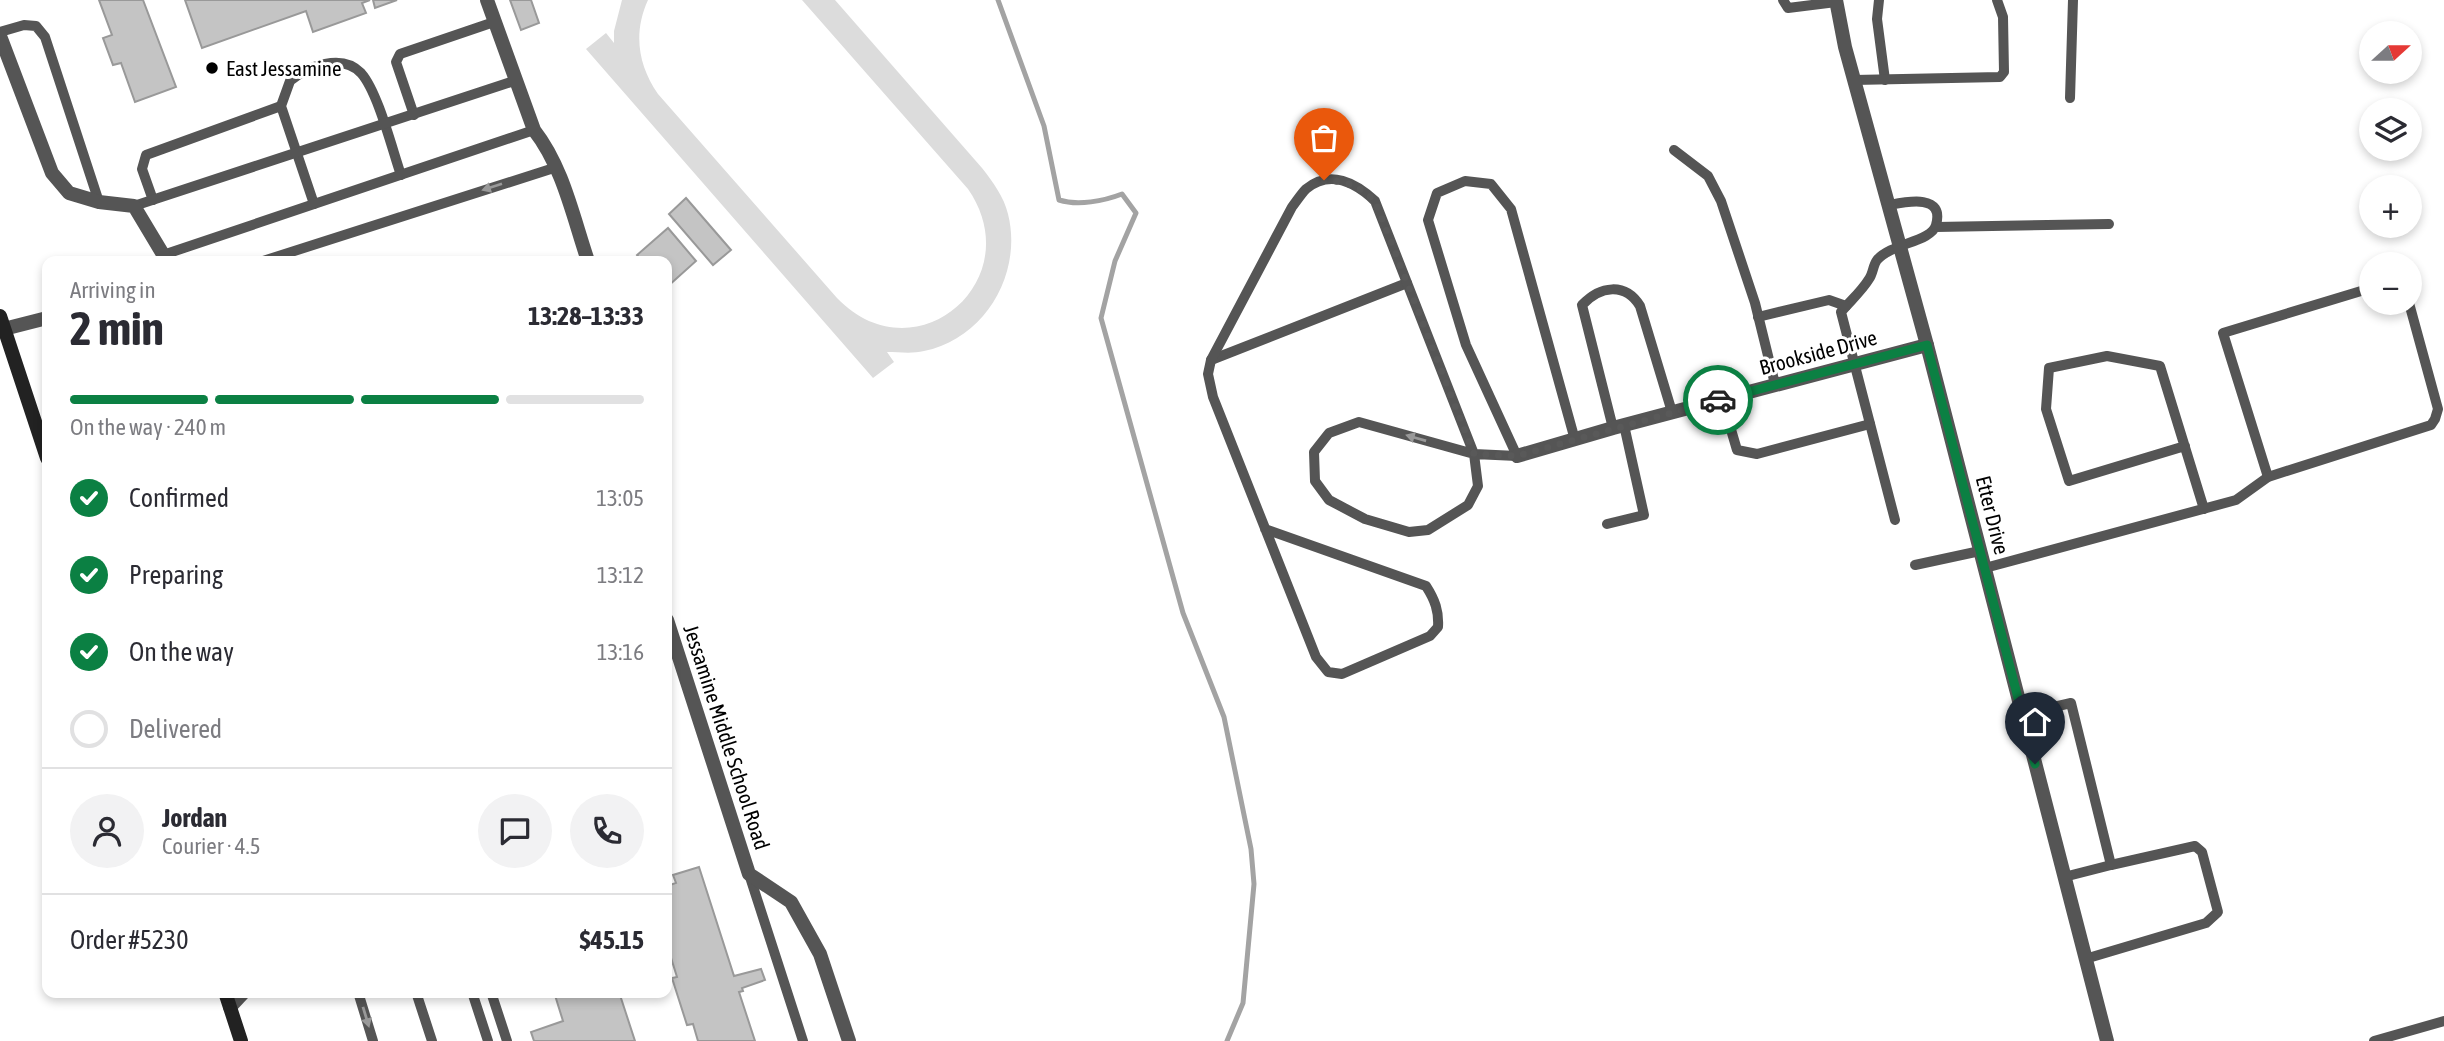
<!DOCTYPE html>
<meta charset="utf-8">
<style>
body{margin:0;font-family:"Asap Condensed",sans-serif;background:#f2f2f3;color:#2b2b33;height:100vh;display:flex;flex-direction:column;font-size:26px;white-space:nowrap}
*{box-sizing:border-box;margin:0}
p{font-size:23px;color:#7c7c81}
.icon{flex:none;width:38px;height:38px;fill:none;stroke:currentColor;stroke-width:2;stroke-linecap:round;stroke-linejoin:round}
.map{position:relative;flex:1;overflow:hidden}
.sheet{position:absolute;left:42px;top:256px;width:630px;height:742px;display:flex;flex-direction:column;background:#fff;border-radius:14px;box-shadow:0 4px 10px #0003}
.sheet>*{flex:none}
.needle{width:46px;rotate:69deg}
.tools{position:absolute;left:2359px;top:21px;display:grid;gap:14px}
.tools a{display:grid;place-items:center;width:63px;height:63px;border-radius:50%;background:#fff;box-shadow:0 4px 10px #0003;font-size:35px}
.pin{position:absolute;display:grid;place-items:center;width:60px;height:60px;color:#fff;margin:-72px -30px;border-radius:50% 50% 50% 0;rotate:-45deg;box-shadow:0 0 7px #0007}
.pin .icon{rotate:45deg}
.courier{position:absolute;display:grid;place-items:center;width:70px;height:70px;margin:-35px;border:5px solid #0b8043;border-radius:50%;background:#fff;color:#222;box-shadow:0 2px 9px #0007}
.summary em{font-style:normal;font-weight:700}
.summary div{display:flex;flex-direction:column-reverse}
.summary{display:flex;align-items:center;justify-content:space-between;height:119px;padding:0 28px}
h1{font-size:46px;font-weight:700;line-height:52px}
.bar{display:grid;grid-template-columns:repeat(4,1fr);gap:10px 7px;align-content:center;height:84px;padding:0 28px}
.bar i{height:9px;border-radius:5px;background:#e1e1e2}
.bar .current{background:#0b8043}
.bar p{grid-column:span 4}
.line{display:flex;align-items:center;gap:18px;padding:0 28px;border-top:2px solid #e1e1e2}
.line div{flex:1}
.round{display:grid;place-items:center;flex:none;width:74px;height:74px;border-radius:37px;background:#f2f2f3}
ol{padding:0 28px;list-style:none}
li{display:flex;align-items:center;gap:21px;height:77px}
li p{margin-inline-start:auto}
li .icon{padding:7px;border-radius:50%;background:#0b8043;color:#fff;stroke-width:4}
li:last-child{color:#7c7c81}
li i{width:38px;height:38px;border:4px solid #e1e1e2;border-radius:50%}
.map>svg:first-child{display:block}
.green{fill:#dcdcdc}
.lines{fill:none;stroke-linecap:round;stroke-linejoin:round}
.stream{stroke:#a3a3a3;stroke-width:5}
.building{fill:#c4c4c4;stroke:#999;stroke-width:2}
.service{stroke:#555;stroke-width:10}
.minor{stroke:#555;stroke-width:14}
.tertiary{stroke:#555;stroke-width:14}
.secondary{stroke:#222;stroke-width:14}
.oneway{fill:#999}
.done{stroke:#595959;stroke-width:7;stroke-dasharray:0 12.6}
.route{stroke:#0b8043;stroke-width:9}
.poi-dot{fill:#000;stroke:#fff;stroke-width:2.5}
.labels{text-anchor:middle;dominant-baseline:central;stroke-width:6;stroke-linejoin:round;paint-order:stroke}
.poi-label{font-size:21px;fill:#000;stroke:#fff;text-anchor:start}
.street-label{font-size:21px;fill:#000;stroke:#fff}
</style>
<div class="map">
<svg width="2444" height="1041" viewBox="0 0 2444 1041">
<rect width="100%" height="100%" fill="#fff"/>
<!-- green -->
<path class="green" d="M622,0H648C633,33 638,65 658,94L837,298C915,379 1031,280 968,189L802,0H835L982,168C993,182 1004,197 1008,214C1023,273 985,339 924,351C912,354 899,352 887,352L894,362L873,378L586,49L606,33L614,43V31Z"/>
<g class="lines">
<!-- stream -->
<path class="stream" d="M998,0L1044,126L1059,200C1078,206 1104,201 1122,194L1136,213L1115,261L1101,318L1183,613L1224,717L1251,849L1254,884L1243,1003L1227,1041"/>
</g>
<!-- building -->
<g class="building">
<polygon points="99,0 143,0 176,87 135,102 121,63 113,65 103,38 112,35"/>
<polygon points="185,0 370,0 362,3 366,13 313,32 306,11 202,48"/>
<polygon points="373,0 397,0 375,8"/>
<polygon points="510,0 531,0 539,23 521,30"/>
<polygon points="686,198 731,250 713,265 669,214"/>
<polygon points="668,228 696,261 667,287 667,261 642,261 637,255"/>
<polygon points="699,867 734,976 761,969 765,980 742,988 743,991 739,992 755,1041 698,1041 693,1024 687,1025 672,978 677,977 667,945 667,886 676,883 673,875"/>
<polygon points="554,992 619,992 635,1041 534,1041 531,1032 563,1021"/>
</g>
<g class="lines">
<!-- service -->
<g class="service">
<polyline points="1783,0 1788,8 1836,2"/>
<polyline points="1879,0 1877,19 1885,80"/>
<polyline points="0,32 24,25 36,26 45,37 99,202"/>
<polyline points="1854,80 2000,77 2004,72 2003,17 1997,0"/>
<polyline points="2070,98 2073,0"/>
<polyline points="414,115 396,62 400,54 494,22"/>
<polyline points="1674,150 1708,176 1721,201 1755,303 1775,384"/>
<polyline points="153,200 142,169 146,155 281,106"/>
<path d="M314,204L281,106L290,81C308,66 342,53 361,73C378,92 392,149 401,175"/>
<path d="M1889,205C1905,202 1945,193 1936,225C1931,242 1892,243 1877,260C1873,265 1873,274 1869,279C1861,292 1850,301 1841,312L1895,520"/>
<polyline points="134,206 517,80"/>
<polyline points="1936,227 2109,224"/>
<polyline points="163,255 534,130"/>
<polyline points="263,261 557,167"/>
<polyline points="1758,317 1829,300 1846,306"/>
<polyline points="1211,360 1407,283"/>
<polyline points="1722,399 1737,450 1757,454 1870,424"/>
<path d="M1613,428L1582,305C1600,286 1625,282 1640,306L1672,412"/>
<polyline points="2185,446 2069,481 2046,409 2049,368 2107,356 2160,366 2204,509"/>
<polyline points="2268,477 2223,333 2371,288"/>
<polyline points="1607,524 1644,515 1624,425"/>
<path d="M1265,529L1426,586C1435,600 1439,611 1438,627L1430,636L1342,674L1328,672L1316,657L1213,397L1208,374L1211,360L1292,207C1296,202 1301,194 1306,189C1330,169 1356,183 1375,201L1474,454L1478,486L1468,505L1428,530L1409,532L1365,519L1329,500L1315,481L1314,452L1329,433L1359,422L1474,454L1517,456L1466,345L1428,220L1437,193L1465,181L1491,184L1511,209L1575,440"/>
<polyline points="1915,565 1980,551"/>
<polyline points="1985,568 2236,500 2268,477 2431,425 2435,419 2438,409 2409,303"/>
<polyline points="2022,714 2071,703 2111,865 2064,877"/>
<polyline points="749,874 803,1041"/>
<polyline points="2085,959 2206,923 2218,912 2202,852 2195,846 2111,865"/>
<polyline points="358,992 373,1041"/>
<polyline points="416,992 432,1041"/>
<polyline points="472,992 488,1041"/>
<polyline points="491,992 507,1041"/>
<polyline points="2374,1041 2444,1021"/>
</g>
<!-- minor -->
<g class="minor">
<path d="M487,0L534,130C563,167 573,217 588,261"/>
<polyline points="0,36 52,173 69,193 99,202 134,206 167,261"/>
<polyline points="0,330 47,318"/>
<polyline points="1517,456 1613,428 1927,345"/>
<polyline points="667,620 749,874 791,902 820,954 849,1041"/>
<polyline points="230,1007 244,992"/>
</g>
<!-- tertiary -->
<polyline class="tertiary" points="1836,0 1845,47 1927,345 2107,1041"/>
<!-- secondary -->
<g class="secondary">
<polyline points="0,316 47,458"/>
<polyline points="225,992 241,1041"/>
</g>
</g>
<!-- one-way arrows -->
<defs><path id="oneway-solid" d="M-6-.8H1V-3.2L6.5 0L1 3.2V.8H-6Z" transform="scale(1.75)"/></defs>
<g class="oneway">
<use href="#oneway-solid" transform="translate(492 187) rotate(162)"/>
<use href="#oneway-solid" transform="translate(1416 438) rotate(-164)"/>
<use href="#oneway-solid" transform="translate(366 1017) rotate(73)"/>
</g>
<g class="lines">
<!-- done -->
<path class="done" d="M1324,180C1347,181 1359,186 1375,201L1474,454L1517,456L1718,400"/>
<!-- route -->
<polyline class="route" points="1718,400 1927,345 2035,764"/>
</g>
<!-- markers -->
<circle class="poi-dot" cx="212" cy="68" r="7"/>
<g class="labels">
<!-- poi labels -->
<g class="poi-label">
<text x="226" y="68">East Jessamine</text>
</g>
<!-- street labels -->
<g class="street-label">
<text transform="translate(1818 352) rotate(-15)">Brookside Drive</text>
<text transform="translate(1993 515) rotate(76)">Etter Drive</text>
<text transform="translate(727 737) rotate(72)">Jessamine Middle School Road</text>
</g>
</g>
</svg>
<div class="tools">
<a><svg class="needle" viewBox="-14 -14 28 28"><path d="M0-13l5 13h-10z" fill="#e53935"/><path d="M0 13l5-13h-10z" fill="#7c7c81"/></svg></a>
<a><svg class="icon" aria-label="layers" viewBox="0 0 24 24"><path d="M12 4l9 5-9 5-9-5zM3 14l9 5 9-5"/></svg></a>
<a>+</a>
<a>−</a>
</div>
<div class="pin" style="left:1324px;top:180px;background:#ea580c"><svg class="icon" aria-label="bag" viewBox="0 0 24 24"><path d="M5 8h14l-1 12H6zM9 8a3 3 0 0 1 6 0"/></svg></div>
<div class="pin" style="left:2035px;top:764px;background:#1f2937"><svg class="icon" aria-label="home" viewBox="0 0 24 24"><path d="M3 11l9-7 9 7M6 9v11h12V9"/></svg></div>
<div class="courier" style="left:1718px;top:400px"><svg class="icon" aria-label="car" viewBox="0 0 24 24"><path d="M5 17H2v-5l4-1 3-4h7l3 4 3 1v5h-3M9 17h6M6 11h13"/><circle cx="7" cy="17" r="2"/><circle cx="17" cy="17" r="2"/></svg></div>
<section class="sheet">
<div class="summary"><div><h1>2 min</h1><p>Arriving in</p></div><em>13:28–13:33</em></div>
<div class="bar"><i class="current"></i><i class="current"></i><i class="current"></i><i></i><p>On the way · 240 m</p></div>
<ol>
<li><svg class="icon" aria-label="check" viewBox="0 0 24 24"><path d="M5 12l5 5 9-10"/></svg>Confirmed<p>13:05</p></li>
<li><svg class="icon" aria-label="check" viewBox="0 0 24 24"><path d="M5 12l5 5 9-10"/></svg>Preparing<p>13:12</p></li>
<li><svg class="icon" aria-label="check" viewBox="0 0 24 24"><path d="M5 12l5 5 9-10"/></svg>On the way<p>13:16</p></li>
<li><i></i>Delivered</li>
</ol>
<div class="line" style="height:126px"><a class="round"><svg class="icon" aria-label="person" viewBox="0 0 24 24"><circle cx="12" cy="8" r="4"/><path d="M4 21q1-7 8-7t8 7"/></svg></a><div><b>Jordan</b><p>Courier · 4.5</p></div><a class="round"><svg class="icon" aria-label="chat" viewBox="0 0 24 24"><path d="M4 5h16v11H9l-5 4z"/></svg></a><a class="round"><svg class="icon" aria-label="phone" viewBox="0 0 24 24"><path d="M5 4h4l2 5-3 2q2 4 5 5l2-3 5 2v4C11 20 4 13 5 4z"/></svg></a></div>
<div class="line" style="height:91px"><div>Order #5230</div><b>$45.15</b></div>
</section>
</div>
